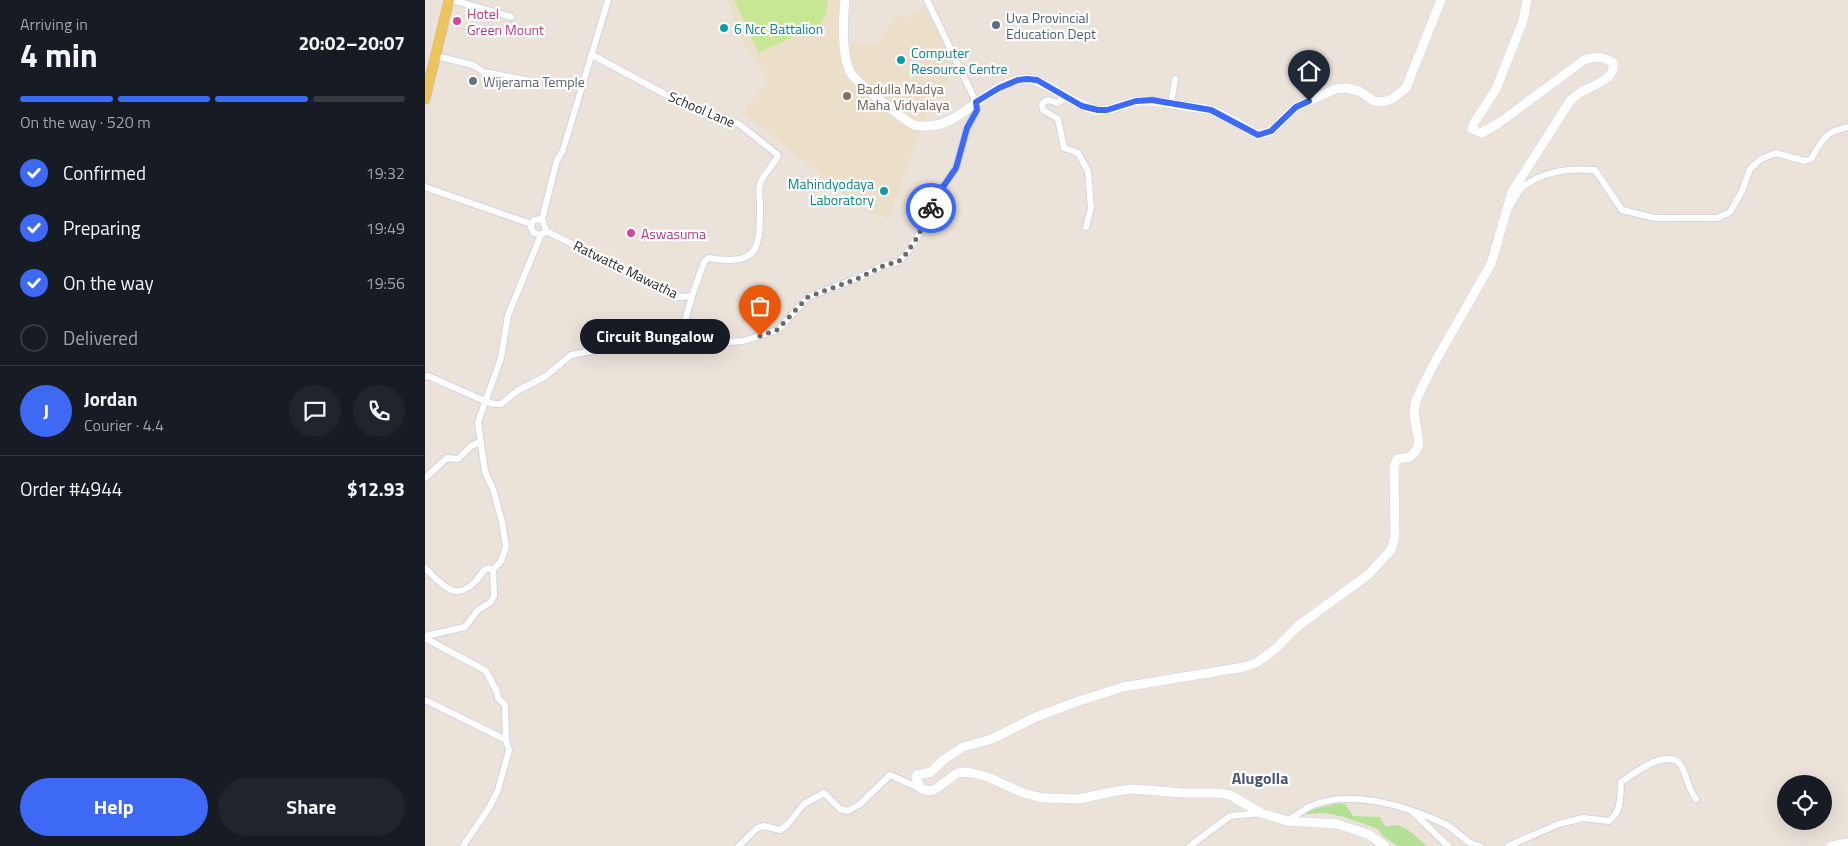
<!DOCTYPE html>
<meta charset="utf-8">
<style>
body{margin:0;font-family:"Titillium Web",sans-serif;background:#20242c;color:#f1f3f6;height:100vh;display:flex;flex-direction:column;font-size:19px;white-space:nowrap}
*{box-sizing:border-box;margin:0}
p{font-size:16px;color:#9ea1a6}
.icon{flex:none;width:28px;height:28px;fill:none;stroke:currentColor;stroke-width:2;stroke-linecap:round;stroke-linejoin:round}
.map{position:relative;flex:1;overflow:hidden}
.sheet{display:flex;flex-direction:column;background:#171b24;width:425px}
.sheet>*{flex:none}
.buttons{position:absolute;left:1352px;top:775px;display:grid;gap:10px}
.buttons a{display:grid;place-items:center;width:55px;height:55px;border-radius:50%;background:#171b24;box-shadow:0 5px 20px #0002;font-size:25px}
.pin{position:absolute;display:grid;place-items:center;width:42px;height:42px;color:#fff;margin:-51px -21px;border-radius:50% 50% 50% 0;rotate:-45deg;box-shadow:0 0 5px #0007}
.pin .icon{rotate:45deg}
.courier{position:absolute;display:grid;place-items:center;width:50px;height:50px;margin:-25px;border:4px solid #3e69f4;border-radius:50%;background:#fff;color:#222;box-shadow:0 1px 6px #0007}
.bubble{position:absolute;height:35px;border-radius:18px;background:#171b24;box-shadow:0 5px 20px #0002;font-size:16px;font-weight:700;line-height:35px;text-align:center}
.overview em{font-style:normal;font-weight:700}
.overview div{display:flex;flex-direction:column-reverse}
.overview{display:flex;align-items:center;justify-content:space-between;height:85px;padding:0 20px}
h1{font-size:32px;font-weight:700;line-height:38px}
.bar{display:grid;grid-template-columns:repeat(4,1fr);gap:8px 5px;align-content:center;height:60px;padding:0 20px}
.bar i{height:6px;border-radius:4px;background:#363941}
.bar .on{background:#3e69f4}
.bar p{grid-column:span 4}
.line{display:flex;align-items:center;gap:12px;padding:0 20px;border-top:1px solid #363941}
.line div{flex:1}
.round{display:grid;place-items:center;flex:none;width:52px;height:52px;border-radius:26px;background:#20242c}
ol{padding:0 20px;list-style:none}
li{display:flex;align-items:center;gap:15px;height:55px}
li p{margin-inline-start:auto}
li .icon{padding:5px;border-radius:50%;background:#3e69f4;color:#fff;stroke-width:4}
li:last-child{color:#9ea1a6}
li i{width:28px;height:28px;border:2px solid #363941;border-radius:50%}
.button{display:flex;gap:10px;margin-top:auto;padding:10px 20px}
.button a{flex:1;height:58px;border-radius:30px;background:#3e69f4;color:#fff;font-size:20px;font-weight:700;line-height:58px;text-align:center}
.button a+a{background:#20242c;color:#f1f3f6}
main{display:flex;flex:1;min-height:0}
.map>svg:first-child{display:block}
.education{fill:#ecdfca}
.green{fill:#b4e098}
.pitch{fill:#c8e794}
.lines{fill:none;stroke-linecap:round;stroke-linejoin:round}
.minor-casing{stroke:#d0d4e1;stroke-width:8}
.secondary-casing{stroke:#d0d4e1;stroke-width:10}
.primary-casing{stroke:#c3c3c3;stroke-width:11}
.minor{stroke:#fff;stroke-width:6}
.secondary{stroke:#fff;stroke-width:9}
.primary{stroke:#ecc45e;stroke-width:10}
.done{stroke:#6d6a67;stroke-width:5;stroke-dasharray:0 9}
.route{stroke:#3e69f4;stroke-width:6}
.hotel-dot{fill:#d1479c;stroke:#fff;stroke-width:2}
.service-dot{fill:#5c6f8a;stroke:#fff;stroke-width:2}
.culture-dot{fill:#0f9aa8;stroke:#fff;stroke-width:2}
.worship-dot{fill:#6b7280;stroke:#fff;stroke-width:2}
.education-dot{fill:#8d6e63;stroke:#fff;stroke-width:2}
.labels{text-anchor:middle;dominant-baseline:central;stroke-width:4.5;stroke-linejoin:round;paint-order:stroke}
.hotel-label{font-size:14px;fill:#b23c85;stroke:#fff;text-anchor:start}
.service-label{font-size:14px;fill:#4e5e75;stroke:#fff;text-anchor:start}
.culture-label{font-size:14px;fill:#0d838f;stroke:#fff;text-anchor:start}
.worship-label{font-size:14px;fill:#5b616d;stroke:#fff;text-anchor:start}
.education-label{font-size:14px;fill:#785e54;stroke:#fff;text-anchor:start}
.street-label{font-size:14px;fill:#292929;stroke:#fff}
.quarter-label{font-size:16px;font-weight:bold;fill:#4b5578;stroke:#fff}
</style>
<main>
<section class="sheet">
<div class="overview"><div><h1>4 min</h1><p>Arriving in</p></div><em>20:02–20:07</em></div>
<div class="bar"><i class="on"></i><i class="on"></i><i class="on"></i><i></i><p>On the way · 520 m</p></div>
<ol>
<li><svg class="icon" aria-label="check" viewBox="0 0 24 24"><path d="M5 12l5 5 9-10"/></svg>Confirmed<p>19:32</p></li>
<li><svg class="icon" aria-label="check" viewBox="0 0 24 24"><path d="M5 12l5 5 9-10"/></svg>Preparing<p>19:49</p></li>
<li><svg class="icon" aria-label="check" viewBox="0 0 24 24"><path d="M5 12l5 5 9-10"/></svg>On the way<p>19:56</p></li>
<li><i></i>Delivered</li>
</ol>
<div class="line" style="height:90px"><b class="round" style="background:#3e69f4;color:#fff">J</b><div><b>Jordan</b><p>Courier · 4.4</p></div><a class="round"><svg class="icon" aria-label="chat" viewBox="0 0 24 24"><path d="M4 5h16v11H9l-5 4z"/></svg></a><a class="round"><svg class="icon" aria-label="phone" viewBox="0 0 24 24"><path d="M5 4h4l2 5-3 2q2 4 5 5l2-3 5 2v4C11 20 4 13 5 4z"/></svg></a></div>
<div class="line" style="height:65px"><div>Order #4944</div><b>$12.93</b></div>
<div class="button"><a>Help</a><a>Share</a></div>
</section>
<div class="map">
<svg width="1423" height="846" viewBox="0 0 1423 846">
<rect width="100%" height="100%" fill="#ebe3da"/>
<!-- education -->
<polygon class="education" points="303,0 420,0 420,43 452,44 473,13 480,18 499,6 531,67 500,119 464,218 441,211 317,112 344,80 316,40"/>
<!-- green -->
<path class="green" d="M915,803L920,804L928,816L955,817L960,826L964,827C976,819 993,839 1002,846H973L959,837L953,829L919,817L901,813L881,814L876,812Z"/>
<!-- pitch -->
<polygon class="pitch" points="309,0 403,0 401,14 395,24 334,53"/>
<g class="lines">
<defs>
<g id="minor">
<polyline points="28,0 86,17"/>
<path d="M167,55L253,101L314,124L353,155C349,166 337,175 335,184C333,190 335,198 335,204C335,249 335,266 283,258L279,262L267,296L254,342"/>
<polyline points="11,56 48,65 59,72 101,80"/>
<polyline points="641,97 633,103 623,100 619,102 617,105 618,110 633,119 639,148 653,153 663,171 666,208 661,227"/>
<polyline points="746,104 750,79"/>
<polyline points="0,187 106,224"/>
<path d="M1085,207C1089,201 1093,192 1098,187C1118,171 1146,168 1170,170L1197,210L1230,218H1292L1305,212L1317,191L1325,169L1336,159L1351,153L1380,161L1386,159C1399,138 1398,133 1423,127"/>
<polyline points="117,219 132,160 138,150 183,0"/>
<path d="M117,219L121,231L116,235L109,233C105,228 105,225 109,220Z"/>
<polyline points="121,231 254,297 267,296"/>
<polyline points="0,377 3,376 62,402 69,404 76,404 92,391 121,376 146,355 187,347 200,338 217,334 254,342 274,344 318,341 353,330 383,297 433,278 460,265 473,262 481,254 493,236 511,197 531,168 542,128 552,110 551,102 502,0"/>
<polyline points="0,478 22,458 33,459 46,446 55,442"/>
<path d="M0,568C16,583 29,603 50,582C55,577 56,571 63,568L68,570L69,596L66,602L53,610L40,627L0,636"/>
<polyline points="68,570 76,561 81,547 77,522 68,489 60,472 53,422 76,358 83,315 116,235"/>
<polyline points="0,638 61,671 72,692 73,698 80,705 81,740 84,750 73,790 64,808 38,846"/>
<polyline points="0,700 81,740"/>
<polyline points="988,812 1023,846"/>
<path d="M863,821C869,816 876,812 882,808C923,787 981,806 1020,824C1032,830 1041,844 1055,846"/>
<polyline points="314,846 331,829 338,826 355,830 363,824 379,804 399,793 415,809 423,811 435,804 465,775 496,789"/>
<polyline points="765,846 805,816 836,813"/>
<path d="M1083,846L1134,824L1158,818L1184,821C1197,811 1195,797 1196,782C1208,774 1241,748 1255,764C1261,771 1262,788 1271,799"/>
</g>
<g id="secondary">
<path d="M420,0C418,19 416,59 427,75C432,82 481,122 489,125C495,127 505,126 511,125C540,120 569,79 602,79C618,79 649,105 670,110C686,113 699,102 715,101C731,100 747,104 763,107C771,108 779,108 786,110C802,116 818,127 833,135L846,131L871,107L911,89L921,88L934,91L949,101L958,102L967,99L981,88L1016,0"/>
<path d="M960,846L943,834L912,824L862,821L836,813L805,795L794,793H759L708,789L691,791L654,799L618,798L598,793L563,777L543,772L532,773L512,788L506,791L496,789L491,778L492,775L506,772L518,760L538,747L567,739L613,716L654,701L698,687L819,667L831,663L849,650L873,626L944,574L966,550L970,537L969,467L972,459L985,457L990,452L994,444L989,412L991,400L1006,369L1066,264L1087,192L1145,101C1149,97 1153,94 1158,91C1169,85 1191,79 1188,63C1178,56 1172,56 1159,60L1074,123L1056,133L1047,129L1049,123L1071,89L1098,21L1102,0"/>
<polyline points="1406,846 1423,843"/>
</g>
<polyline id="primary" points="0,99 24,0"/>
</defs>
<!-- minor casing -->
<use href="#minor" class="minor-casing"/>
<!-- secondary casing -->
<use href="#secondary" class="secondary-casing"/>
<!-- primary casing -->
<use href="#primary" class="primary-casing"/>
<!-- minor -->
<use href="#minor" class="minor"/>
<!-- secondary -->
<use href="#secondary" class="secondary"/>
<!-- primary -->
<use href="#primary" class="primary"/>
</g>
<g class="lines">
<!-- done -->
<polyline class="done" points="335,336 352,330 383,297 434,278 460,265 473,262 481,254 493,236 506,208"/>
<!-- route -->
<polyline class="route" points="506,208 511,197 531,168 542,128 552,110 551,102 574,88 593,80 602,79 612,80 657,106 673,110 682,110 711,101 727,100 786,110 833,135 846,131 871,107 884,101"/>
</g>
<!-- markers -->
<g class="hotel-dot">
<circle cx="32" cy="21" r="5"/>
<circle cx="206" cy="233" r="5"/>
</g>
<circle class="service-dot" cx="571" cy="25" r="5"/>
<g class="culture-dot">
<circle cx="299" cy="28" r="5"/>
<circle cx="476" cy="60" r="5"/>
<circle cx="459" cy="191" r="5"/>
</g>
<circle class="worship-dot" cx="48" cy="81" r="5"/>
<circle class="education-dot" cx="422" cy="96" r="5"/>
<g class="labels">
<!-- hotel labels -->
<g class="hotel-label">
<text x="42" y="13">Hotel<tspan x="42" dy="16">Green Mount</tspan></text>
<text x="216" y="233">Aswasuma</text>
</g>
<!-- service labels -->
<g class="service-label">
<text x="581" y="17">Uva Provincial<tspan x="581" dy="16">Education Dept</tspan></text>
</g>
<!-- culture labels -->
<g class="culture-label">
<text x="309" y="28">6 Ncc Battalion</text>
<text x="486" y="52">Computer<tspan x="486" dy="16">Resource Centre</tspan></text>
<text x="449" y="183" text-anchor="end">Mahindyodaya<tspan x="449" dy="16">Laboratory</tspan></text>
</g>
<!-- worship labels -->
<g class="worship-label">
<text x="58" y="81">Wijerama Temple</text>
</g>
<!-- education labels -->
<g class="education-label">
<text x="432" y="88">Badulla Madya<tspan x="432" dy="16">Maha Vidyalaya</tspan></text>
</g>
<!-- street labels -->
<g class="street-label">
<text transform="translate(277 109) rotate(23)">School Lane</text>
<text transform="translate(201 269) rotate(26)">Ratwatte Mawatha</text>
</g>
<!-- quarter labels -->
<g class="quarter-label">
<text x="835" y="778">Alugolla</text>
</g>
</g>
</svg>
<div class="buttons">
<a><svg class="icon" aria-label="locate" viewBox="0 0 24 24"><circle cx="12" cy="12" r="6"/><path d="M12 2v4M12 18v4M2 12h4M18 12h4"/></svg></a>
</div>
<div class="pin" style="left:335px;top:336px;background:#ea580c"><svg class="icon" aria-label="bag" viewBox="0 0 24 24"><path d="M5 8h14l-1 12H6zM9 8a3 3 0 0 1 6 0"/></svg></div>
<div class="pin" style="left:884px;top:101px;background:#1f2937"><svg class="icon" aria-label="home" viewBox="0 0 24 24"><path d="M3 11l9-7 9 7M6 9v11h12V9"/></svg></div>
<div class="courier" style="left:506px;top:208px"><svg class="icon" aria-label="bike" viewBox="0 0 24 24"><circle cx="6" cy="16" r="4"/><circle cx="18" cy="16" r="4"/><path d="M6 16l4-8h5l3 8M10 8l3 8H6M13 5h3"/></svg></div>
<div class="bubble" style="left:155px;top:319px;width:150px">Circuit Bungalow</div>
</div>
</main>
